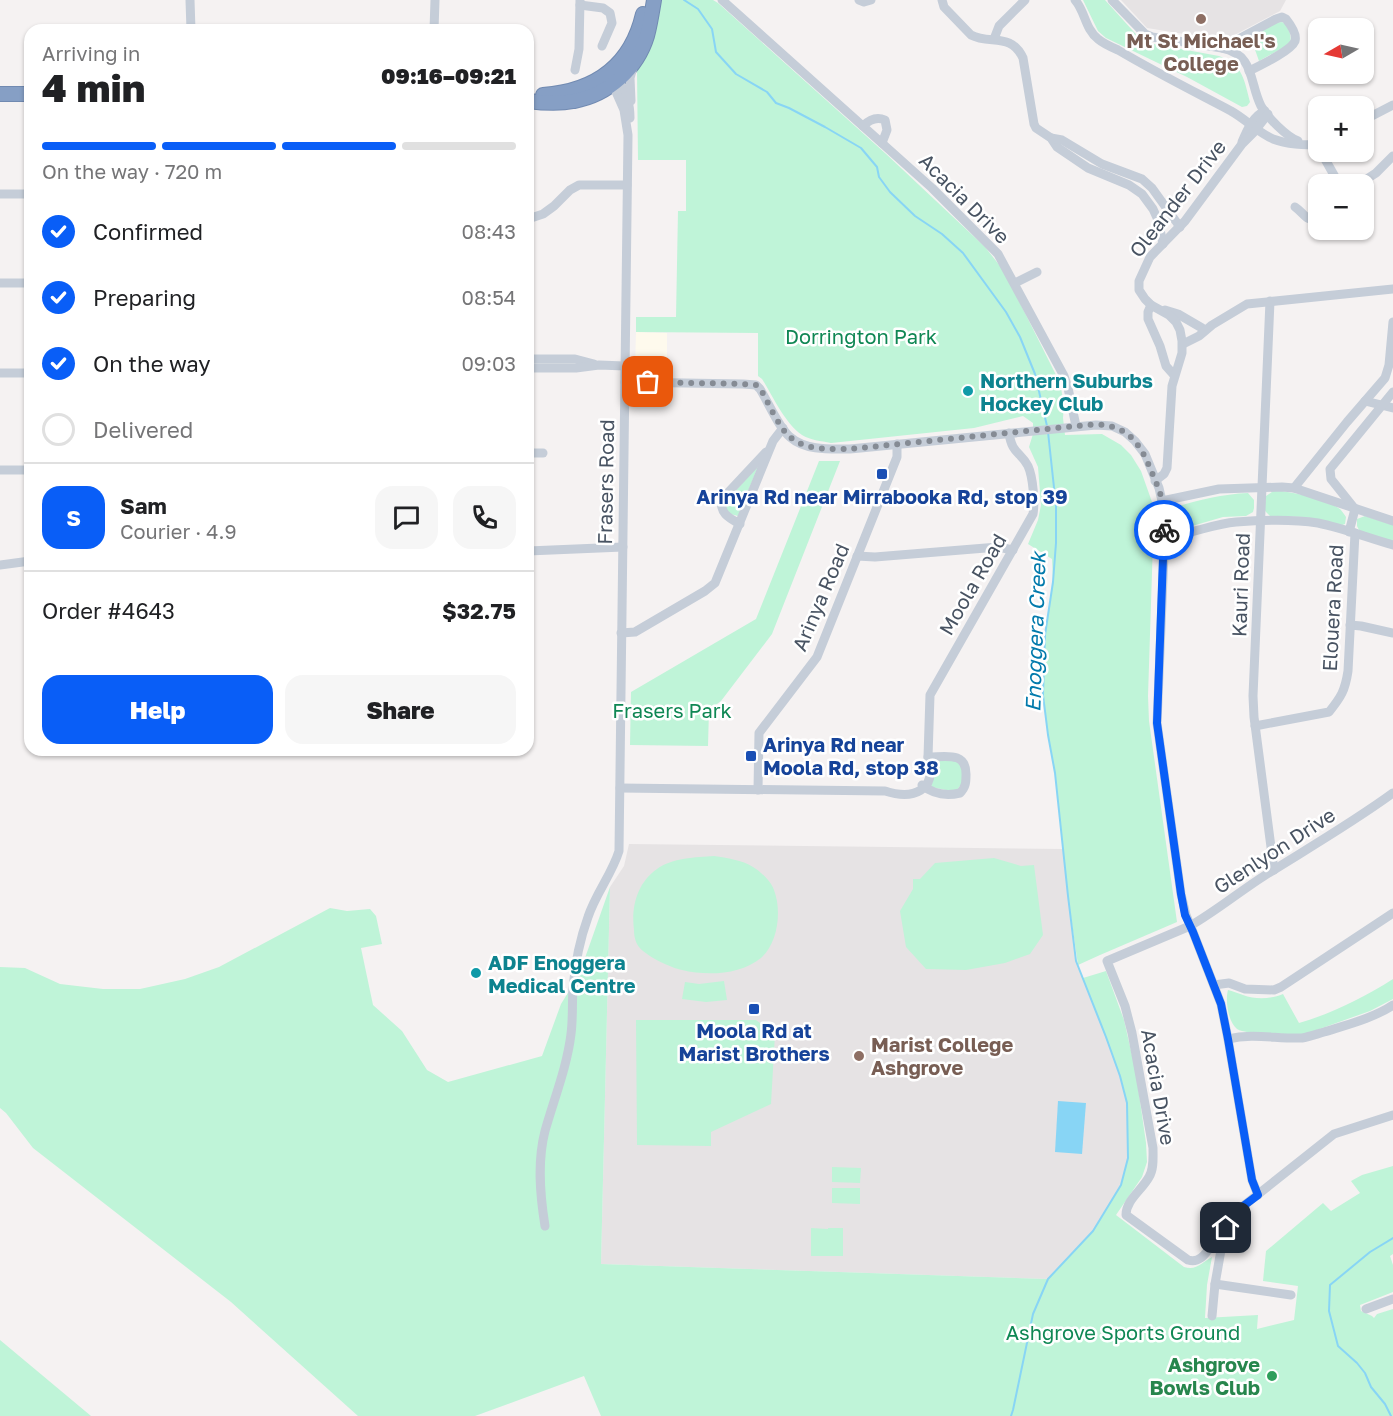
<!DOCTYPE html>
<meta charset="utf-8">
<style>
body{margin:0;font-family:"Golos Text",sans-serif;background:#f6f6f6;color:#202124;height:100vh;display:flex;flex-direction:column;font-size:22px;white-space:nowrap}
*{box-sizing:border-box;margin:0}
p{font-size:20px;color:#757577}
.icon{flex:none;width:33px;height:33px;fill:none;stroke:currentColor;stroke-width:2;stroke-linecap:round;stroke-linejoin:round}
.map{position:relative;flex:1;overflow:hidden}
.side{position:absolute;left:24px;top:24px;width:510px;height:732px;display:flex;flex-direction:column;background:#fff;border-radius:18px;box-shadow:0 2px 4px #0004}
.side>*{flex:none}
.needle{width:39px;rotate:261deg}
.buttons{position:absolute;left:1308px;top:18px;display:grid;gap:12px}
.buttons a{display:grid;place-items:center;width:66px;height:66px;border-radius:12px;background:#fff;box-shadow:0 2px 4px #0004;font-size:30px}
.pin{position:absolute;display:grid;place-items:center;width:51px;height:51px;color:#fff;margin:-26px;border-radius:12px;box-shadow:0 3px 9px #0006}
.courier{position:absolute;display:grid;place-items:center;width:60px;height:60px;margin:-30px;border:4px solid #095ef7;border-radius:50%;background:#fff;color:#222;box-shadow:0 2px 8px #0007}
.headline em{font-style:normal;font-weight:800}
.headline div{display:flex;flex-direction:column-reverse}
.headline{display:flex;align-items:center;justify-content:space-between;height:102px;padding:0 18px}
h1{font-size:39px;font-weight:800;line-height:45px}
.bar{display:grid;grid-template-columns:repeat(4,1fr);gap:9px 6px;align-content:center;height:72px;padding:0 18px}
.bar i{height:8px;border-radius:4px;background:#e0e0e0}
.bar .current{background:#095ef7}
.bar p{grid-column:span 4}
.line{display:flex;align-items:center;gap:15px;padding:0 18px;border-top:2px solid #e0e0e0}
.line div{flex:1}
.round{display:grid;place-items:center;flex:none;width:63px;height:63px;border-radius:18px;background:#f6f6f6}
ol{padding:0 18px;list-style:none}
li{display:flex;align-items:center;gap:18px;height:66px}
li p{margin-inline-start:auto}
li .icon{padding:6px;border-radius:50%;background:#095ef7;color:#fff;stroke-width:4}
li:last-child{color:#757577}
li i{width:33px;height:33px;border:3px solid #e0e0e0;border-radius:50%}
.button{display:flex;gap:12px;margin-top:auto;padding:12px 18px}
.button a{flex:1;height:69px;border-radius:18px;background:#095ef7;color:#fff;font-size:24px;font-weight:800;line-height:69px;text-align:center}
.button a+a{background:#f6f6f6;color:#202124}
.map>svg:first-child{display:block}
.commercial{fill:#fefaed}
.education{fill:#e6e3e4}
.green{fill:#bff4d8}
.water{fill:#88d5f5}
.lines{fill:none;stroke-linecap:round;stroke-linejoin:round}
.stream{stroke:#88d5f5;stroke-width:2}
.highway-casing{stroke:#718ab1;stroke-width:16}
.minor{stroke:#c5cdd8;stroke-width:9}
.highway{stroke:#869fc5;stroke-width:14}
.done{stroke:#858b94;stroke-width:6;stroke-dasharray:0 10.8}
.route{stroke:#095ef7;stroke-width:8}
.education-dot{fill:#8d6e63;stroke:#fff;stroke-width:2}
.culture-dot{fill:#0f9aa8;stroke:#fff;stroke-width:2}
.transit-dot{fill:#1a4fb4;stroke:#fff;stroke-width:2}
.leisure-dot{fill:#2e9e5b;stroke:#fff;stroke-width:2}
.labels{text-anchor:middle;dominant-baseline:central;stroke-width:5;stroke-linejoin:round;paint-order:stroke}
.education-label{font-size:20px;font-weight:bold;fill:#785e54;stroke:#fff}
.street-label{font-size:20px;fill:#485362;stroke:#fff}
.park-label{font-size:20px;fill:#0f8754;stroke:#fff}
.culture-label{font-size:20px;font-weight:bold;fill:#0d838f;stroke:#fff;text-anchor:start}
.transit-label{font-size:20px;font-weight:bold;fill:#164399;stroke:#fff}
.leisure-label{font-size:20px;font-weight:bold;fill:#27864d;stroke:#fff;text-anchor:end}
.water-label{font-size:21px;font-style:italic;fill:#027aac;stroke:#fff}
</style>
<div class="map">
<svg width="1393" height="1416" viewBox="0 0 1393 1416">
<rect width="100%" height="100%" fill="#f5f2f2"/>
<!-- commercial -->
<polygon class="commercial" points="636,332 667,333 667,372 637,372 635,369"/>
<!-- education -->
<g class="education">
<polygon points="1121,0 1286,0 1280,11 1225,40 1221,40 1147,28"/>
<polygon points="629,844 1063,849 1076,961 1106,1037 1120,1076 1127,1103 1128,1158 1121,1185 1093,1231 1048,1279 601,1264 610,887 624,866"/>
</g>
<!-- green -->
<g class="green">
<path d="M648,0H713L718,3L885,153L985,247L1004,271L1060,383L1064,404L1063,418L1065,435L1102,434L1121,445L1131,455L1141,471L1152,502L1153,542L1148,696L1149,721L1177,922L1100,955L1078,965L1068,896L1055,773L1048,735L1043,695L1045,635L1053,582L1052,559L1028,544L1038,520L1041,505L1038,467L1029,447L1033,434V423L1023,416L974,428L831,443C821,441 810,440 802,435C784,422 774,398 762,379L758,376V333L636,332V317H676L678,211H686V160H638L637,70L650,47Z"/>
<path d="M1083,0H1105L1143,42L1219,56C1243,65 1244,79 1250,102L1247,106L1242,107L1187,77L1106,38L1098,31Z"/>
<path d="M1282,22C1289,25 1292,37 1290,44L1259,61L1253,44L1248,39L1274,23Z"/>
<polygon points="819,461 840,461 772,634 721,701 709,710 708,746 630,745 631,692 756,619"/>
<polygon points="759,464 738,516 730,514 724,505 725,503"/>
<path d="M1275,490C1291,492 1327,499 1340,509C1342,511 1344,514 1346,517L1345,524L1342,525L1305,517L1270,516L1266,512L1264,509L1266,496Z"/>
<path d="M1248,493L1254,500V508L1253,512L1246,516L1223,517L1175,531V507C1199,500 1223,494 1248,493Z"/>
<polygon points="1365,516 1393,525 1393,541 1360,532 1357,526 1357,519"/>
<polygon points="941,760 954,760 962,764 963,782 957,790 951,791 931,787 934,767"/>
<path d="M714,856C727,858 742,860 753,867C761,872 771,881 774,890C782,911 778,943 761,958C740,975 707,976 682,970C671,968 646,956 639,947C635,942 634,935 634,930C631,907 637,883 657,869C672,858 696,857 714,856Z"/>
<polygon points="994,858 1021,866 1034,865 1043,935 1030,954 1005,963 966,970 926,969 906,947 900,911 913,889 913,879 920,879 935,863"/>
<path d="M610,887L601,1264L1047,1279L1093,1231L1121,1185L1128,1158L1127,1103L1120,1076L1083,978L1106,971L1124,1020L1136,1073L1146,1143L1147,1162L1142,1177L1116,1215L1184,1267C1197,1271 1202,1262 1212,1257L1207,1285L1205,1318L1258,1315L1257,1329L1294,1320L1298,1286L1263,1281L1266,1251L1323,1203L1331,1211L1360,1193L1351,1181L1362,1175L1393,1166V1254L1390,1256L1393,1265V1292L1360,1305L1361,1311L1372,1316L1374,1318L1377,1314L1393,1309V1416H601L584,1376L475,1416H358L231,1302L33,1148L6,1113L0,1108V967L25,968L60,984L103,989H140L185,979L219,967L330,908L347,911L370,909L376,916L382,944L361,948L373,1005L402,1031L427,1070L448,1082L542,1056L561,1004L579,975Z"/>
<path d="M1393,979V999L1370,1011L1311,1032L1301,1035L1247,1032C1244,1031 1240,1031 1237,1029C1228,1022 1225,1000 1228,990C1233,991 1237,993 1243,995C1256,1000 1271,999 1283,994L1299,1023C1333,1013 1363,998 1393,979Z"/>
<polygon points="724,981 727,1000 706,1002 682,999 685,982 699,984"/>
<polygon points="636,1020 756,1020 775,1034 771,1104 711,1132 711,1146 637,1145"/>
<polygon points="832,1167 861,1168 860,1183 832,1182"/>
<polygon points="832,1188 860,1188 860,1204 832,1203"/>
<polygon points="811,1228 828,1229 828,1228 843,1228 843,1256 811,1256"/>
<polygon points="0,1340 91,1416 0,1416"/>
</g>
<!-- water -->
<polygon class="water" points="1058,1101 1086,1103 1082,1154 1055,1152"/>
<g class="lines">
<!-- stream -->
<g class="stream">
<polyline points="684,0 698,9 712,29 716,52 736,74 767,92 776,103 789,108 825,127 861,148 877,167 879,177 890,192 915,216 942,234 963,253 1006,312 1020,337 1035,374 1047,426"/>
<polyline points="1011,1416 1013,1410 1033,1314 1048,1279 1093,1231 1121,1185 1128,1158 1127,1103 1120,1076 1106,1037 1076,961 1068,896 1055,773 1048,735 1043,695 1045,635 1053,582 1056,543 1056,506 1048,432"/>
<polyline points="1391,1416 1385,1404 1371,1387 1365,1373 1357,1363 1338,1346 1329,1311 1330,1285 1370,1252 1393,1238"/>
</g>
<defs>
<g id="highway">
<polyline points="0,94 30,94"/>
<path d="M543,95C595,91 631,66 643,14"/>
<path d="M528,101C543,103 559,104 574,101C608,95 637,69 647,36C650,25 652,12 654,0"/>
</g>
</defs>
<!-- highway casing -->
<use href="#highway" class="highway-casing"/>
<!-- minor -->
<g class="minor">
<polyline points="190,0 191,30"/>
<polyline points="722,0 932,188 998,254 1064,376 1068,388 1076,426"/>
<polyline points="859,0 864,2 871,0"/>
<path d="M942,0L944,7L971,35C990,45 1011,32 1023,58L1034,124L1036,128L1051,138L1057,147L1088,168L1129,185L1142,194L1153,209L1158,220L1163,244"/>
<path d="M1075,0C1085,11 1085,29 1098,39C1104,44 1111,47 1118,50C1155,72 1193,91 1231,111C1247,120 1257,132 1273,139C1286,144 1305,146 1318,144"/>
<path d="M1112,0L1145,34L1152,37L1222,48C1255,55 1249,82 1261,106C1268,118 1286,136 1298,141"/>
<polyline points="580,5 603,8 610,13 612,23 602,46"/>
<polyline points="434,30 435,0"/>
<polyline points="994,39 999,26 1025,0"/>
<path d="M1222,48L1276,19L1282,17L1286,19C1290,24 1297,34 1295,41C1291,51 1259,66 1249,71"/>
<polyline points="575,70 579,49 580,0"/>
<path d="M618,81C627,92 630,103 630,118"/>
<polyline points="631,101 630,78 633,67"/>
<polyline points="1364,120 1393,105"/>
<path d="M863,126C869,120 876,116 885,120L887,130L882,143"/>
<polyline points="1051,138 1062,140 1102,164 1142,179 1152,188 1180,227"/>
<path d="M1242,142C1247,130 1253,116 1265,111"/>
<polyline points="1321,152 1339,184"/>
<polyline points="1359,184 1376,173 1393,156"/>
<polyline points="0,194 30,194"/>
<path d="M1295,207C1303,212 1308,224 1318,218"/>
<polyline points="528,219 543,214 554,206 570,190 579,185 627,185"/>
<polyline points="0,283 30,283"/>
<polyline points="1015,283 1037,272"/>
<polyline points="1270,301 1253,696 1254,717 1274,870"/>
<polyline points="1151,305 1148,312 1148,319 1160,346 1166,366 1174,375"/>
<polyline points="1165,310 1178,314 1202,328"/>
<polyline points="1183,344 1199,336 1212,325 1247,304 1393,289"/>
<polyline points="528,359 575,359 594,364"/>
<polyline points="528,368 576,368 599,365 625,366"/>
<polyline points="0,373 30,373"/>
<path d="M625,382L743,384L756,385L760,389C768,402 779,428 790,437C806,451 831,449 850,449L1096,425L1112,426L1125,432L1135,441L1145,454L1159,488L1162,501L1164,518V554L1157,723L1181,894L1186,915L1193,932L1221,1004L1228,1039L1252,1180L1258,1195"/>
<polyline points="1365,401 1393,408"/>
<polyline points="528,453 543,453"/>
<polyline points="0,470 30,470"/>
<polyline points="1155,481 1164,474 1167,468 1172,386 1182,353 1182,341 1180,330 1176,322 1169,315 1151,305 1145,299 1139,290 1139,281 1150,257 1185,221 1242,144 1254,132 1268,114"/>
<polyline points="1294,488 1347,422 1385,378 1389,365 1393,322"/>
<polyline points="1162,501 1219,489 1282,487 1294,488 1393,521"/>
<path d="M740,524C729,518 719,513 722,499L766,452"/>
<polyline points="1349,532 1355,509 1331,479 1330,469 1393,392"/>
<path d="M1164,536C1188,536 1211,524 1236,522C1262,520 1292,519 1318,523C1343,528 1368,538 1393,545"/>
<polyline points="528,551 623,547"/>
<polyline points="857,556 875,557 998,547 1013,550"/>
<polyline points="0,565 30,561"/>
<polyline points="1350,625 1361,626 1393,633"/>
<polyline points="621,633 635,632 705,591 715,583 773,441 783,428"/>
<path d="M1255,726L1329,712C1341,697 1345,691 1348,671L1355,533"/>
<path d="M922,785C933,794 947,796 960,793C966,787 966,782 966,774C966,751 945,757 928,757"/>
<path d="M620,788L885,791C913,800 938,791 928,757L930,695L1033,514C1035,502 1033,477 1028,466C1020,451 1012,454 1009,433"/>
<polyline points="758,790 759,733 817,657 897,457 897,444"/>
<polyline points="1214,985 1229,983 1245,989 1274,990 1281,987 1393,913"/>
<path d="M1228,1039C1253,1033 1277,1039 1302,1038C1309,1037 1317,1034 1324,1032C1346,1025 1374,1018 1393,1005"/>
<path d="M545,1226C540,1195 537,1162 545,1131C554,1099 567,1067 571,1034C573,1019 572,1003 573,988C575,964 580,939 588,917C596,893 612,874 619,851L628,135L624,110L613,85"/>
<path d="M1223,1240L1215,1241C1207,1250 1202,1264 1188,1260L1126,1215C1126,1200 1142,1190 1149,1177C1154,1169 1153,1158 1153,1148L1132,1033L1125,1006L1107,961L1190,926C1216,911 1239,892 1264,876C1307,849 1352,823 1393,793"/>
<polyline points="1215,1284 1291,1295"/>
<polyline points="1366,1309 1393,1299"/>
<polyline points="1212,1316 1215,1284 1224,1233 1242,1207 1334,1134 1393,1115"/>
</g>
<!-- highway -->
<use href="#highway" class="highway"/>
</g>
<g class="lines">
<!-- done -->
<path class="done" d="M648,382L743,384L756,385L760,388C768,402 779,428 790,437C806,451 831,449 850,449L1076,426C1088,425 1101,423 1113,427C1138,434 1146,459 1155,480C1158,487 1161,494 1162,502C1164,511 1164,521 1164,530"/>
<!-- route -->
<polyline class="route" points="1164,530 1157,723 1181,894 1185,915 1193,932 1221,1004 1228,1039 1252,1180 1258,1195 1242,1207 1226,1228"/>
</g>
<!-- markers -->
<g class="education-dot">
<circle cx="1201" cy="19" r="6"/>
<circle cx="859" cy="1056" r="6"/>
</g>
<g class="culture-dot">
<circle cx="968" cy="391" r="6"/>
<circle cx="476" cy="973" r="6"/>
</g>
<g class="transit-dot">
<rect x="876" y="468" width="12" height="12" rx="3"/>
<rect x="745" y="750" width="12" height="12" rx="3"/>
<rect x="748" y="1003" width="12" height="12" rx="3"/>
</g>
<circle class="leisure-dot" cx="1272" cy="1376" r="6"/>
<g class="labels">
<!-- education labels -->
<g class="education-label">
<text x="1201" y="40">Mt St Michael's<tspan x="1201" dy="23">College</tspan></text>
<text x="871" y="1044" text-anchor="start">Marist College<tspan x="871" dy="23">Ashgrove</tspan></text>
</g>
<!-- street labels -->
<g class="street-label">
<text transform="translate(965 198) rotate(45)">Acacia Drive</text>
<text transform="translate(1177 198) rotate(-52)">Oleander Drive</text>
<text transform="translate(605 482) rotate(-89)">Frasers Road</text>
<text transform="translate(972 584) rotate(-60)">Moola Road</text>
<text transform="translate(1240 585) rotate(-88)">Kauri Road</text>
<text transform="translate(820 597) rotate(-67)">Arinya Road</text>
<text transform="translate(1332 608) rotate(-87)">Elouera Road</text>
<text transform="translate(1274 850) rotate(-33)">Glenlyon Drive</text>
<text transform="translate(1159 1087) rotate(80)">Acacia Drive</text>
</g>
<!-- park labels -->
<g class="park-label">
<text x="861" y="336">Dorrington Park</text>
<text x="672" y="710">Frasers Park</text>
<text x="1123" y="1332">Ashgrove Sports Ground</text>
</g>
<!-- culture labels -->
<g class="culture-label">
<text x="980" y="380">Northern Suburbs<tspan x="980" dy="23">Hockey Club</tspan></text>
<text x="488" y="962">ADF Enoggera<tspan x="488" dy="23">Medical Centre</tspan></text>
</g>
<!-- transit labels -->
<g class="transit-label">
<text x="882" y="496">Arinya Rd near Mirrabooka Rd, stop 39</text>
<text x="763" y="744" text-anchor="start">Arinya Rd near<tspan x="763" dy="23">Moola Rd, stop 38</tspan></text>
<text x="754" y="1030">Moola Rd at<tspan x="754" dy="23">Marist Brothers</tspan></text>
</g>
<!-- leisure labels -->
<g class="leisure-label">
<text x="1260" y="1364">Ashgrove<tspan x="1260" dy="23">Bowls Club</tspan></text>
</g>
<!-- water labels -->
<g class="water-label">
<text transform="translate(1035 632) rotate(-88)">Enoggera Creek</text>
</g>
</g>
</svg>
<div class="buttons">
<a><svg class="needle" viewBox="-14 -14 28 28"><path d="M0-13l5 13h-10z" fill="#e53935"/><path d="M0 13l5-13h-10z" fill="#757577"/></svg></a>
<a>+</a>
<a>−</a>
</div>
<div class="pin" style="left:648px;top:382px;background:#ea580c"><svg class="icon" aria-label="bag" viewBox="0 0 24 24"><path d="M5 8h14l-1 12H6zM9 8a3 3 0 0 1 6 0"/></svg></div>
<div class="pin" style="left:1226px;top:1228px;background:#1f2937"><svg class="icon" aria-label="home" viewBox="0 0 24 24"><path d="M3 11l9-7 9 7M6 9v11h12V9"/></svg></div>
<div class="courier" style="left:1164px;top:530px"><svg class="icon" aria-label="bike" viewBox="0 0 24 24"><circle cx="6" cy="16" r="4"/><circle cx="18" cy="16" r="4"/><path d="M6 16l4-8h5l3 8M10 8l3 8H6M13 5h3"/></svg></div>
<section class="side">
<div class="headline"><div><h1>4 min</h1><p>Arriving in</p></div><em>09:16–09:21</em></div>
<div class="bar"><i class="current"></i><i class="current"></i><i class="current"></i><i></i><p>On the way · 720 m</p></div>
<ol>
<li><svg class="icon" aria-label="check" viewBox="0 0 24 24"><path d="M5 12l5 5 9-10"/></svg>Confirmed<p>08:43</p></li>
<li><svg class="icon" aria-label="check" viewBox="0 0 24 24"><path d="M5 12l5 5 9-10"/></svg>Preparing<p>08:54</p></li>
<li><svg class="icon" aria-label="check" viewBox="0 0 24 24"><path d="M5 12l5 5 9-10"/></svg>On the way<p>09:03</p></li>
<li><i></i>Delivered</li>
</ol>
<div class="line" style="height:108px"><b class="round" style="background:#095ef7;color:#fff">S</b><div><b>Sam</b><p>Courier · 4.9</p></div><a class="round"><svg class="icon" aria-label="chat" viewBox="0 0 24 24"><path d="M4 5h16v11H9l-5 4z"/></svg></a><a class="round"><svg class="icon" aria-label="phone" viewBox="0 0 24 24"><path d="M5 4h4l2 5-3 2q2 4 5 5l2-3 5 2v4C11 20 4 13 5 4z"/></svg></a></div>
<div class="line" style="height:78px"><div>Order #4643</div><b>$32.75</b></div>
<div class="button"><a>Help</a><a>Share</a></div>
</section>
</div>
